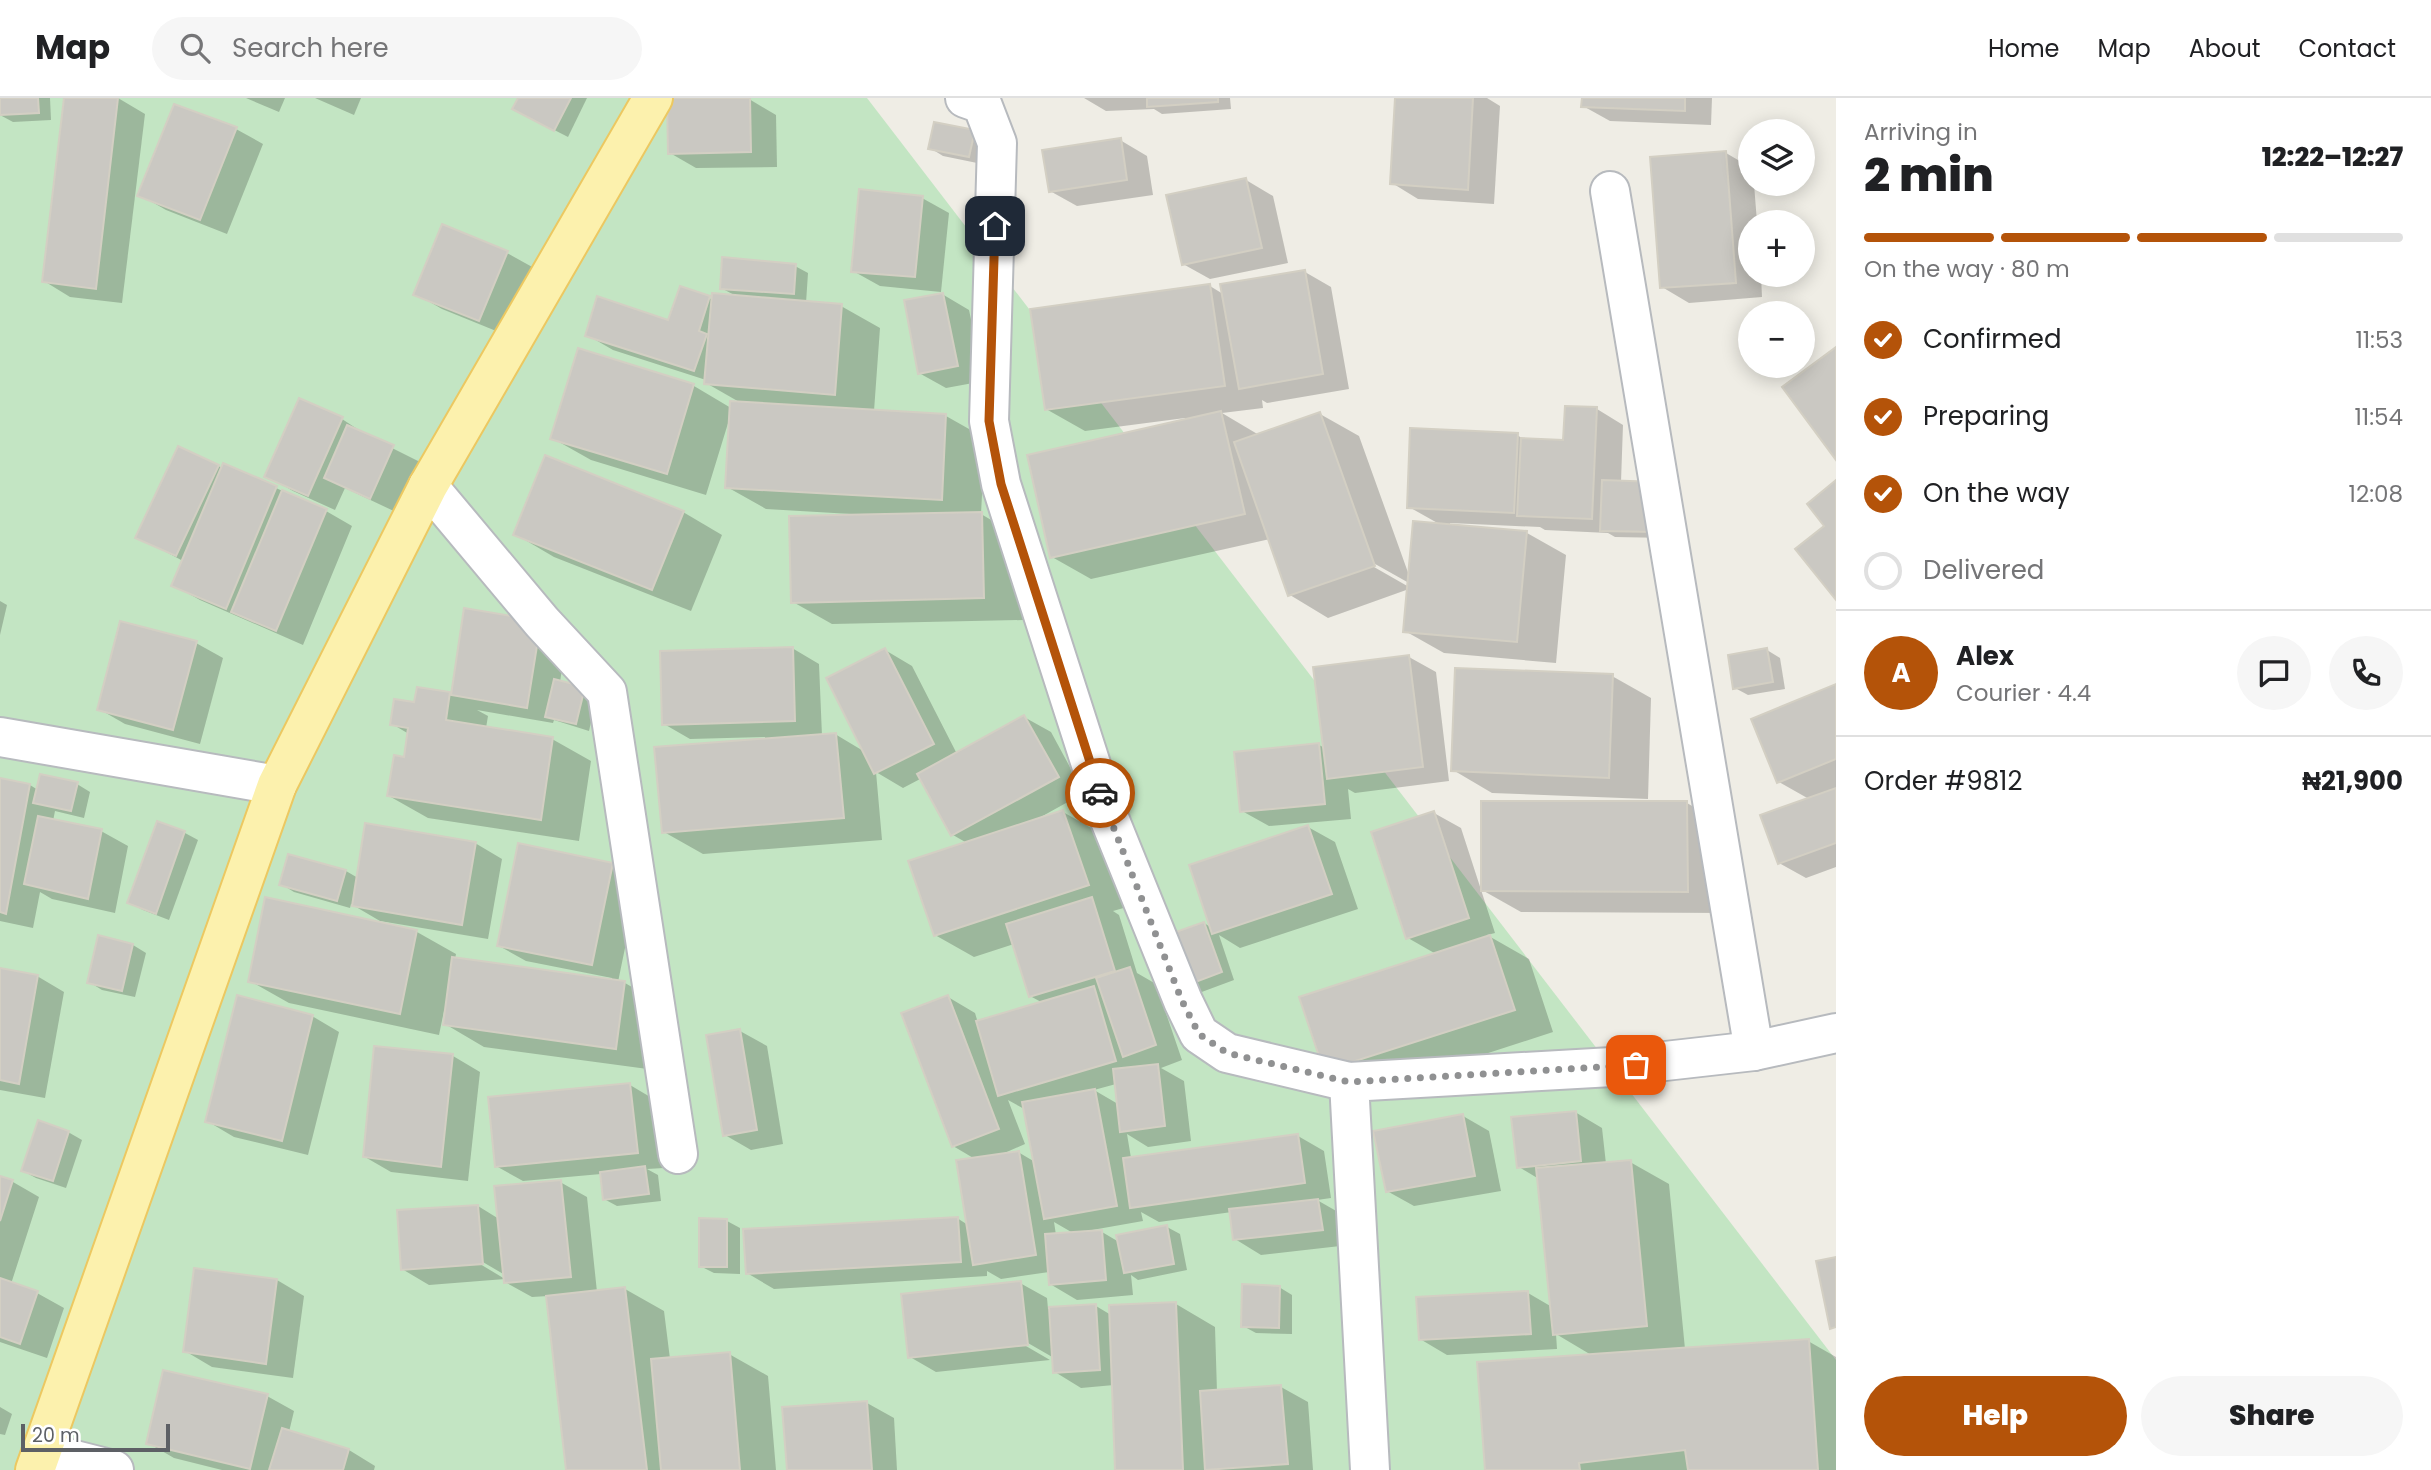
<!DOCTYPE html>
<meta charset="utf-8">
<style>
body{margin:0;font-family:Poppins,sans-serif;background:#f6f6f6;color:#202124;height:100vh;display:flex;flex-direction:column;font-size:26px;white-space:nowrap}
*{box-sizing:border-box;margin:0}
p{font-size:23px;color:#757577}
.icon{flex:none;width:38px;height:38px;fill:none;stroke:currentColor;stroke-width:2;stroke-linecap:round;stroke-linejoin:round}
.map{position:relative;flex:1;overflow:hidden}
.details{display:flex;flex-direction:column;background:#fff;width:595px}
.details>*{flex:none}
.buttons{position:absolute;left:1738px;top:21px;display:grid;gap:14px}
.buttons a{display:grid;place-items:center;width:77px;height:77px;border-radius:50%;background:#fff;box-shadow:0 4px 18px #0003;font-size:35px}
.scale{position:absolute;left:21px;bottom:18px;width:149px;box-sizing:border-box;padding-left:7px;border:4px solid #5d6065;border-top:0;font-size:19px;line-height:24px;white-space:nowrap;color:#5d6065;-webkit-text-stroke:5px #fff;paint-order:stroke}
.pin{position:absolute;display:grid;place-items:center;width:60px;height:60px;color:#fff;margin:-30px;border-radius:14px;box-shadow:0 4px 10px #0006}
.courier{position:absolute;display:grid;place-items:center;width:70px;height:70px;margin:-35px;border:5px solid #b45309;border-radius:50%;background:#fff;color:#222;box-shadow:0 2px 9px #0007}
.overview em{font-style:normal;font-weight:800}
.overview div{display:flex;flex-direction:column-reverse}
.overview{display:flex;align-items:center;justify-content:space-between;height:119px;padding:0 28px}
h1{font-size:46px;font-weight:800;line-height:52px}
.bar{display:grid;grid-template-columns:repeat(4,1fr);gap:10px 7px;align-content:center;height:84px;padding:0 28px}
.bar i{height:9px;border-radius:5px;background:#e0e0e0}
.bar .active{background:#b45309}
.bar p{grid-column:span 4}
.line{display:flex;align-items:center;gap:18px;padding:0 28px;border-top:2px solid #e0e0e0}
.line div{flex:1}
.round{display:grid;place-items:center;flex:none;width:74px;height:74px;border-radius:37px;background:#f6f6f6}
ol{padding:0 28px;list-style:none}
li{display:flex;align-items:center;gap:21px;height:77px}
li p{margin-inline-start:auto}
li .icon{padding:7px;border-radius:50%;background:#b45309;color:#fff;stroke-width:4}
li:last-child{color:#757577}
li i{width:38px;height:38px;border:4px solid #e0e0e0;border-radius:50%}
.button{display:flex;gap:14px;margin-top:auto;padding:14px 28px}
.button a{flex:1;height:80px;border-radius:42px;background:#b45309;color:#fff;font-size:28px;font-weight:800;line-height:80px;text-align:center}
.button a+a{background:#f6f6f6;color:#202124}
header{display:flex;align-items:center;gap:42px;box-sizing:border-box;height:98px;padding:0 35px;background:#fff;border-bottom:2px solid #e0e0e0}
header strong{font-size:33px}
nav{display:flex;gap:38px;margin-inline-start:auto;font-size:24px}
.search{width:490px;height:63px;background:#f6f6f6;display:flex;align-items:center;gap:18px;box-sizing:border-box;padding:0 24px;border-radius:38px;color:#757577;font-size:26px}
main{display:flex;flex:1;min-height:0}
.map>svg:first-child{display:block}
.green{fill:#c3e5c3}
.shadow{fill:#0003;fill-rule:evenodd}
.building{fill:#cac8c2;stroke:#d3cfc3;stroke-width:2}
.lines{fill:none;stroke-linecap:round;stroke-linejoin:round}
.minor-casing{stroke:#b7babe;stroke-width:42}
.major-casing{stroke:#ecc861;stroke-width:42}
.minor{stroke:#fff;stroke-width:38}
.major{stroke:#fcf1ad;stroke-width:38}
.done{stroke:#909192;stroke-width:7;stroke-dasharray:0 12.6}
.route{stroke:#b45309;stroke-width:9}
</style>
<header>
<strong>Map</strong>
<div class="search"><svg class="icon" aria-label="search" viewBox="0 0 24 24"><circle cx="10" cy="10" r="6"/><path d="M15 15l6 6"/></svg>Search here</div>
<nav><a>Home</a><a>Map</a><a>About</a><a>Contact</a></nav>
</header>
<main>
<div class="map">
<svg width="1836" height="1372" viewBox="0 0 1836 1372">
<rect width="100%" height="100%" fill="#efede5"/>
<!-- green -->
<polygon class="green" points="0,0 867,0 1836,1262 1836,1372 0,1372"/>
<!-- shadow -->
<g class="shadow">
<polygon points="0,0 50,0 51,22 13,24 0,17"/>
<polygon points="66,0 118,0 145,16 122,205 70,199 44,183"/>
<polygon points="246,0 285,0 279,14"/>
<polygon points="315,0 361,0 354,17"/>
<polygon points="520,0 587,0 568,39 527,18"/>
<polygon points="1084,0 1230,0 1231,11 1162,16 1154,11 1106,13"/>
<polygon points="1397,0 1487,0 1500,8 1494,106 1418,101 1392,85"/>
<polygon points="1583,0 1712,0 1711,27 1610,23 1583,8"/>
<polygon points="749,1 776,17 777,69 696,70 670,55"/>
<polygon points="236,31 263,46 227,136 166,112 140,97"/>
<polygon points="974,33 982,66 943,58 930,50"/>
<polygon points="1120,42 1147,58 1153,97 1077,108 1050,93"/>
<polygon points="1726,55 1750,69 1750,86 1754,86 1757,124 1750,124 1750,177 1761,177 1762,199 1689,205 1662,189"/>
<polygon points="1246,82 1273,98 1288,165 1210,181 1183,166"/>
<polygon points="922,100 949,115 941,194 880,188 853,173"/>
<polygon points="443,128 507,155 534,170 506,237 442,211 416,196"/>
<polygon points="795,168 808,175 806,205 841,208 880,230 874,313 946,318 985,340 981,416 1020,439 1023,522 832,526 793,504 851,416 766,411 727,389 729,322 706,397 591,362 552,340 579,252 694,288 731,310 741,305 706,285 706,282 613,252 587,237 670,225 709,200 713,202 738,199 721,190"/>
<path d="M1305,174L1331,189L1349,291L1267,305L1262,302L1263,310L1222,315L1259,337L1320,316L1359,338L1410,480L1441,427L1409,409L1517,337L1525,342L1565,343L1597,311L1623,327L1621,384L1668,440L1615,439L1608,435L1545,432L1540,429L1450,425V428L1527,435L1566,457L1556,565L1444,555L1405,533L1409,491L1328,520L1290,497L1270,441L1091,481L1052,459L1186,323L1185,320L1085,333L1046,311L1210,188L1223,196ZM1368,462L1409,485V489L1367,465Z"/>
<polygon points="942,196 969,212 984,283 946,290 919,275"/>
<polygon points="342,321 368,338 420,364 398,415 345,390 335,412 293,393 267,378"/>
<polygon points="218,368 276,390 326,413 352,428 303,547 200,502 173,487 183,463 138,439"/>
<polygon points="683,414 722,437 691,513 554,459 515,436"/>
<polygon points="0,503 7,507 0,537"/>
<polygon points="466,512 567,540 560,584 597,598 589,633 554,622 553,625 477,612 488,618 486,630 552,641 591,663 579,743 428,720 389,698 405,661 409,636 392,626 416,606 449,596 453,598"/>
<polygon points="196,545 223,560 200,646 125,626 99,611"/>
<path d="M792,550L819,566L822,638L835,636L865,654L885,552L912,568L957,656L1024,619L1051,634L1084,695L1039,720L1040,721L1063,714L1102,736L1127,809L1113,813L1119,817L1137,875L1156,886L1182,962L1161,970L1184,983L1191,1043L1148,1049L1127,1036L1131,1060L1298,1038L1324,1053L1331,1100L1317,1102L1345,1118L1349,1147L1261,1157L1235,1141L1232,1114L1159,1124L1141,1114L1143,1123L1092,1132L1093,1134H1102L1119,1144L1167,1129L1180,1136L1187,1172L1138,1182L1131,1177L1133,1197L1077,1202L1050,1186L1049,1174L1001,1181L987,1173V1178L774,1191L747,1175L957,1120L968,1127L975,1061L953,1048L948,899L975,915L978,925L1043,905L1030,898L1014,846L974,859L935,837L967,745L953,737L922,680L903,690L876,674L882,742L703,756L664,734L765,642V639L690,641L664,626ZM1116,986L1118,1006L1094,992ZM1008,1002L1026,1012L1035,1064L1018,1054L1000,1057L1025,1046ZM1054,1124L1073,1135L1056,1137Z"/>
<polygon points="1767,552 1780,560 1785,591 1748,597 1735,590"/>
<polygon points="1409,559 1436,574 1449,683 1355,695 1348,691 1351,721 1269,728 1242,713 1319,647 1325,650"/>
<polygon points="1612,578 1651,600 1648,701 1492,695 1453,672"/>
<polygon points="1836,588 1836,769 1806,780 1779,765 1809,701 1779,684"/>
<polygon points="0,682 30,687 38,692 77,686 90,694 84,720 55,713 53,723 101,733 128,748 115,815 52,801 40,794 33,830 0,823"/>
<polygon points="1687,705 1726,728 1726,815 1521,814 1482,792"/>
<polygon points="1434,715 1461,730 1495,835 1487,837 1529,861 1553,934 1365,995 1326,972 1436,856 1408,840"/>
<polygon points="158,725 185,735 198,742 169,822 143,812 130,805"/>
<polygon points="1308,729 1335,744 1358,811 1240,850 1219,837 1234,882 1199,895 1186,887 1204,825 1212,830"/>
<polygon points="475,745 502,761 488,841 380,823 351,806 350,810 294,794 281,786 346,773 358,780"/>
<polygon points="519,747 613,767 639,782 618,884 625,885 663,907 655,972 484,949 445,926 447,913 444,913 439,937 289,905 250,883 267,801 417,834 456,856 455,861 612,883 612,880 526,863 499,848"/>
<polygon points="99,840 133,847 146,855 135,899 102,892 89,884"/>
<polygon points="0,872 37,878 64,894 45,1000 0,992"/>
<polygon points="312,918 339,934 308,1057 234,1039 207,1023"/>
<polygon points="740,933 767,948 783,1046 751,1052 725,1037"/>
<polygon points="375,950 453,958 480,974 468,1083 391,1074 365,1059"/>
<polygon points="630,987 657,1003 664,1070 647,1071 658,1077 661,1103 617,1108 604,1101 601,1076 523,1083 496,1068"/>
<polygon points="1575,1014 1602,1030 1606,1066 1630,1064 1669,1086 1685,1251 1808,1243 1836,1259 1836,1372 1486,1372 1593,1258 1556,1236 1557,1251 1447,1257 1420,1241 1528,1195 1552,1209 1539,1081 1519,1069"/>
<polygon points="1463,1018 1489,1033 1501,1093 1414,1108 1387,1093"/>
<polygon points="68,1034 82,1042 66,1090 36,1080 23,1073"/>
<polygon points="0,1079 13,1084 39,1099 11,1186 37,1195 64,1210 47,1260 0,1244"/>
<path d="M560,1084L587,1099L597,1194L625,1191L664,1213L670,1261L729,1256L768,1278L776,1372H568L548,1198L532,1199L505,1184V1181L429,1187L402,1171L478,1108L499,1121ZM476,1160L505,1177V1181L475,1163Z"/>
<polygon points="727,1123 740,1130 740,1176 714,1175 700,1168"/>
<polygon points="277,1182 304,1198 293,1280 212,1269 185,1253"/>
<polygon points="1020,1185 1047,1200 1048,1211 1096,1208 1111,1217 1176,1206 1215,1229 1217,1294 1281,1289 1308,1304 1313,1372 1117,1372 1114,1287 1081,1290 1055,1274 1054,1260 1021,1241 1019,1244 1050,1262 936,1274 910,1259"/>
<polygon points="1279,1189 1292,1197 1292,1236 1256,1235 1243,1228"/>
<polygon points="267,1298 294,1313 289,1334 349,1352 375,1368 374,1372 222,1372 174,1360 148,1345"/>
<polygon points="867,1305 894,1320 897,1372 789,1372"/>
<polygon points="0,1309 12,1316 5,1337 0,1336"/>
</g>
<!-- building -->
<g class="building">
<polygon points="0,0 38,0 39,15 0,17"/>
<polygon points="64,0 118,0 96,191 42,184"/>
<polygon points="518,0 571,0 554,33 512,11"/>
<polygon points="667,0 750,0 751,54 668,56"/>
<polygon points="1147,0 1218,0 1218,4 1147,9"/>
<polygon points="1395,0 1473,0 1468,92 1390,86"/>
<polygon points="1582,0 1685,0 1685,13 1581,9"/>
<polygon points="174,6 237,29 200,122 137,98"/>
<polygon points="934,24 975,32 969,59 928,51"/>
<polygon points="1121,40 1127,82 1049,94 1042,52"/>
<polygon points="1726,53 1736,185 1660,190 1650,59"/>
<polygon points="1246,80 1262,150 1182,167 1166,97"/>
<polygon points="859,91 923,98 915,179 851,174"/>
<polygon points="442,126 508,153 479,223 413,197"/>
<polygon points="722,159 796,166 794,196 720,191"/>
<polygon points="1305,172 1323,276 1239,291 1220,186"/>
<polygon points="1210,186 1225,288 1045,312 1030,211"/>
<polygon points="680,188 710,198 699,233 707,236 694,273 585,238 597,198 668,222"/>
<polygon points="712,195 842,206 835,297 704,286"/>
<polygon points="943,195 958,268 918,276 904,202"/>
<polygon points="1836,249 1836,362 1782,289"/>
<polygon points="578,250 694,286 667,376 550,341"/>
<polygon points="299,300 343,319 308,398 264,379"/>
<polygon points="730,303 946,316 942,402 725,390"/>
<polygon points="1565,308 1597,309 1592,421 1517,418 1521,340 1563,342"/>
<polygon points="1221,313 1245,416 1050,460 1027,357"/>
<polygon points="1320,314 1375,468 1288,498 1234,344"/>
<polygon points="347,327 394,347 370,401 324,380"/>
<polygon points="1410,330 1518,335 1514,415 1407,410"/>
<polygon points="178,348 219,367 176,458 135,440"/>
<polygon points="545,357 684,413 652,492 513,437"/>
<polygon points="223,365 277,388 226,511 171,488"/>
<polygon points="1602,382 1657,384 1655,434 1600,433"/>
<polygon points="1836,382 1836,502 1795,451 1824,428 1807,406"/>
<polygon points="282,392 327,411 276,533 231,514"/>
<polygon points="982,414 984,500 791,505 789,418"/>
<polygon points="1413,423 1527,433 1517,544 1403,534"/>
<polygon points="464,510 541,523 527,610 451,597"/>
<polygon points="120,523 197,543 173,632 97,612"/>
<polygon points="793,549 795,623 662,627 660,553"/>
<polygon points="885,550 934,646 874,676 826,580"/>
<polygon points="1767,550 1773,584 1733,591 1728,557"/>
<polygon points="1409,557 1423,669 1327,681 1313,569"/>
<polygon points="1455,570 1613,576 1609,680 1451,673"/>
<polygon points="554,581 585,589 576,626 545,619"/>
<polygon points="1836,586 1836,661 1777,685 1751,621"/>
<polygon points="417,589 450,594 446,622 553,639 541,722 387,698 394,657 404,659 408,630 390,627 394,601 414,604"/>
<polygon points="1024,617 1059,679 951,738 917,676"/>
<polygon points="836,635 844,720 662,735 654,649"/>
<polygon points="1319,645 1325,706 1240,714 1234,654"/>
<polygon points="40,676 78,684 71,713 33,705"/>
<polygon points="0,680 30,686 6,816 0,814"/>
<polygon points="1836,690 1836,745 1778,766 1760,717"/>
<polygon points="1481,703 1687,703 1688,794 1481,793"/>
<polygon points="1063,712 1089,787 934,838 908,763"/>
<polygon points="1434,713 1469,820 1406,841 1371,734"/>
<polygon points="38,718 102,731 88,801 24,786"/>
<polygon points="157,723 185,733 156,816 127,805"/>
<polygon points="365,725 476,744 462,827 352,808"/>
<polygon points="1308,727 1332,796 1212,836 1189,767"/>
<polygon points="518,745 613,765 592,867 497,848"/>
<polygon points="288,756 346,772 337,803 279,787"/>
<polygon points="265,799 417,832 400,916 248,884"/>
<polygon points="1092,799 1115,873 1029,899 1006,826"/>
<polygon points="1204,824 1222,874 1185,888 1167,837"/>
<polygon points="98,837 133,846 122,893 87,885"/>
<polygon points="1490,837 1515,912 1324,973 1299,899"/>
<polygon points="452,859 625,883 616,951 443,927"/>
<polygon points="1130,869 1156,947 1123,959 1096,880"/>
<polygon points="0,870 38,877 19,986 0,982"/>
<polygon points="1094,888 1116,963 998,998 976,923"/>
<polygon points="237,897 313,917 282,1043 205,1024"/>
<polygon points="948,897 999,1031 952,1049 901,915"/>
<polygon points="740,931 757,1032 723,1038 706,937"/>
<polygon points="374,948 453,956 441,1069 363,1059"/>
<polygon points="1158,966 1165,1028 1120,1034 1113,971"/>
<polygon points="630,985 638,1055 495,1069 488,999"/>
<polygon points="1095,991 1117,1108 1044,1121 1022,1004"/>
<polygon points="1576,1013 1581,1063 1517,1070 1511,1019"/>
<polygon points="1463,1016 1475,1078 1386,1094 1373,1033"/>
<polygon points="38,1022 69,1033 53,1083 21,1073"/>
<polygon points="1298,1036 1305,1085 1130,1110 1123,1060"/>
<polygon points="1019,1053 1036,1157 973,1167 956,1062"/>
<polygon points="1631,1062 1647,1228 1553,1237 1536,1070"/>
<polygon points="645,1068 649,1096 603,1102 600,1074"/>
<polygon points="0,1078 13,1082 0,1123"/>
<polygon points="561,1082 571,1179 504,1185 494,1088"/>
<polygon points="1318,1101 1323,1132 1233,1142 1229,1111"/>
<polygon points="478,1107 483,1166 401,1172 397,1112"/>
<polygon points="958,1119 961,1164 746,1176 743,1131"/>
<polygon points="699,1120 727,1121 727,1169 699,1169"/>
<polygon points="1167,1127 1174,1166 1124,1175 1116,1137"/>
<polygon points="1102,1132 1106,1182 1049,1187 1045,1136"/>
<polygon points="1836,1159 1836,1229 1830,1231 1816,1163"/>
<polygon points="194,1170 277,1181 266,1266 183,1254"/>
<polygon points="0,1180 38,1193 20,1246 0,1239"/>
<polygon points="1021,1183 1028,1247 908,1260 901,1196"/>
<polygon points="1242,1186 1280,1188 1279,1230 1241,1229"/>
<polygon points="625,1189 647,1372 566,1372 546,1198"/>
<polygon points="1528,1193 1531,1236 1419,1242 1416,1199"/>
<polygon points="1176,1204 1183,1372 1115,1372 1109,1207"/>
<polygon points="1096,1206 1100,1272 1053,1275 1049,1209"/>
<polygon points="1809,1241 1818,1372 1688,1372 1685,1352 1579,1365 1580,1372 1485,1372 1477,1264"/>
<polygon points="730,1254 740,1372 661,1372 651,1261"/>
<polygon points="163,1272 268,1296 250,1371 146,1346"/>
<polygon points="1281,1287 1288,1366 1205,1372 1200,1293"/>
<polygon points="867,1303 872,1372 787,1372 782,1309"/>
<polygon points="282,1330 349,1351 343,1372 269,1372"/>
</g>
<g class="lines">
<defs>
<g id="minor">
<polyline points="965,0 982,6 997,45 989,323 1001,386 1105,710 1183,903 1199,936 1227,955 1349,984"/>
<polyline points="1610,93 1754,953"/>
<polyline points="428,388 542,524 607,594 678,1056"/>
<polyline points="0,639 277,687"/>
<polyline points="43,1354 114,1372"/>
<polyline points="1370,1372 1349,984 1612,969 1754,953 1836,935"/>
</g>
<polyline id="major" points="35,1372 277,687 428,388 653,0"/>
</defs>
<!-- minor casing -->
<use href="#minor" class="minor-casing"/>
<!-- major casing -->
<use href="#major" class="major-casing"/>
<!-- minor -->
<use href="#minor" class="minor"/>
<!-- major -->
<use href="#major" class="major"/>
</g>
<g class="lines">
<!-- done -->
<polyline class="done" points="1100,695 1182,903 1199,936 1227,955 1349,984 1636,967"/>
<!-- route -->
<polyline class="route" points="995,128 989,323 1001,386 1100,695"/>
</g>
</svg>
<div class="buttons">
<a><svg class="icon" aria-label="layers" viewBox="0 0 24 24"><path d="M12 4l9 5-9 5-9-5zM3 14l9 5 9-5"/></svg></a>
<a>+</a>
<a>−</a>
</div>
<div class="scale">20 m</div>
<div class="pin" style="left:1636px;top:967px;background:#ea580c"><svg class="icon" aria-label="bag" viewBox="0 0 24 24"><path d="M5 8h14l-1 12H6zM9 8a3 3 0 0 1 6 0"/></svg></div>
<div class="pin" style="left:995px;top:128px;background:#1f2937"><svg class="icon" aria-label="home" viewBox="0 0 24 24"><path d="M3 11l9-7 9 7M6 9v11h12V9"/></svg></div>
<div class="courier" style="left:1100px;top:695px"><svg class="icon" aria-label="car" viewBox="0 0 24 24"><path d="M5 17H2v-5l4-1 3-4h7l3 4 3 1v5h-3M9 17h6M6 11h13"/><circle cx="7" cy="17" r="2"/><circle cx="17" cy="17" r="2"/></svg></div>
</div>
<section class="details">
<div class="overview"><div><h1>2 min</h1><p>Arriving in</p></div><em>12:22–12:27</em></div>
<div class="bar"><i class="active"></i><i class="active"></i><i class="active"></i><i></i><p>On the way · 80 m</p></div>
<ol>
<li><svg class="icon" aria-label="check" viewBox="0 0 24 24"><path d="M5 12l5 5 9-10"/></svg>Confirmed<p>11:53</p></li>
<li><svg class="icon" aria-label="check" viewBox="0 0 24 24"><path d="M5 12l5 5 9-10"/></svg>Preparing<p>11:54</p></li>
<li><svg class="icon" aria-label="check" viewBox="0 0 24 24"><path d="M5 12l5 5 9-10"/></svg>On the way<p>12:08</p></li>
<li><i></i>Delivered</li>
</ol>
<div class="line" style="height:126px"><b class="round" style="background:#b45309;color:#fff">A</b><div><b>Alex</b><p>Courier · 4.4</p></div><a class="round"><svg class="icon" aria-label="chat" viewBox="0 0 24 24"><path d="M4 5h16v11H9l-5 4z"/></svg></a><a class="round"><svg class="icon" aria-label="phone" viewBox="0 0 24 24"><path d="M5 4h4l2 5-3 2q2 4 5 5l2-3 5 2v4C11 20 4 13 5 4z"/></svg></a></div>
<div class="line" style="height:91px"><div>Order #9812</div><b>₦21,900</b></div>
<div class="button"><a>Help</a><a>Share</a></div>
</section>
</main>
